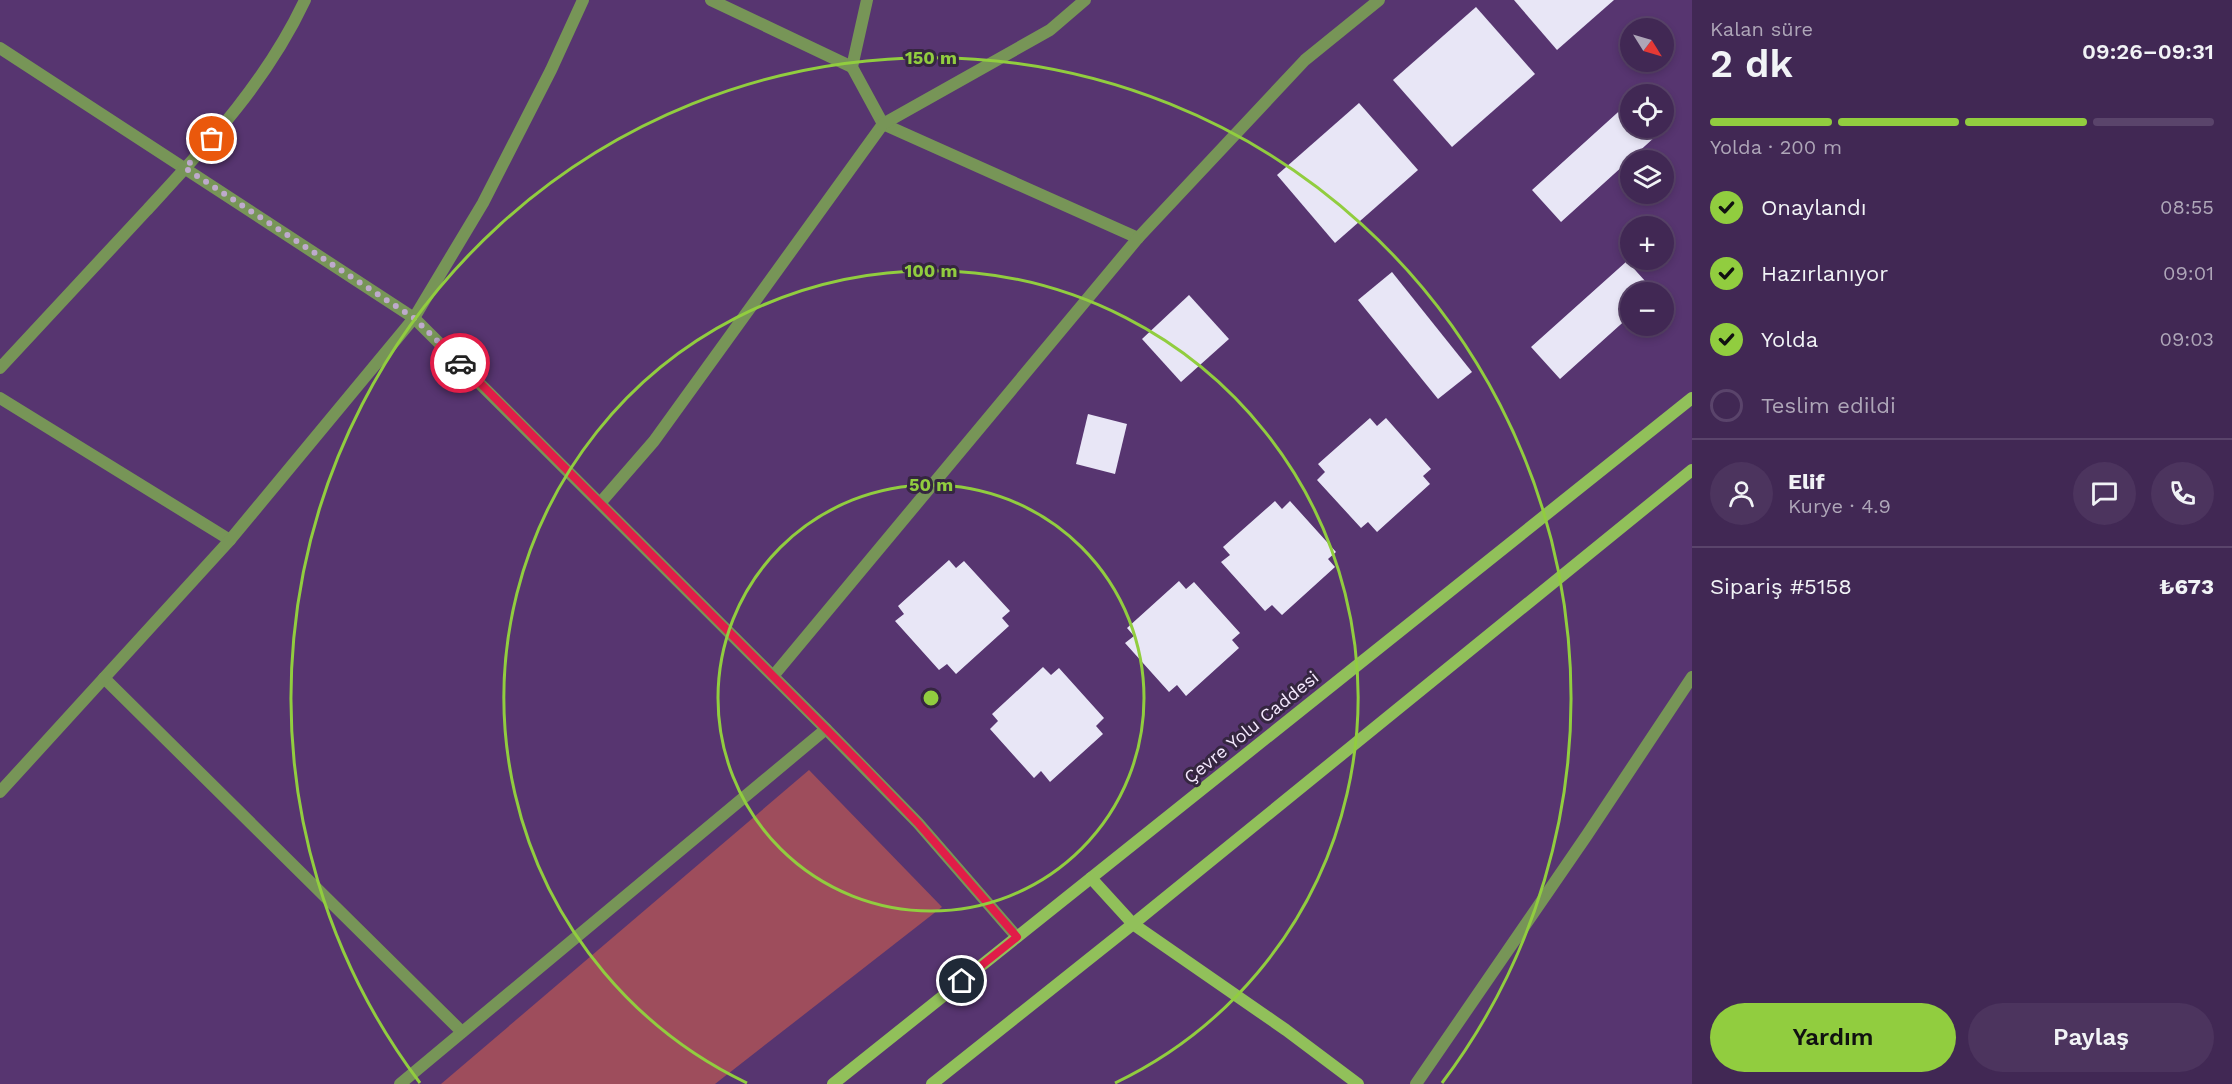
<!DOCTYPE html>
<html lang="tr">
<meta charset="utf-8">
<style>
body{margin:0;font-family:"Work Sans",sans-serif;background:#4c345e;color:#f1f3f6;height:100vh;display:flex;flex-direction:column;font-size:22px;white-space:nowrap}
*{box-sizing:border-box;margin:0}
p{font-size:20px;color:#aea6b8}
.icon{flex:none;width:33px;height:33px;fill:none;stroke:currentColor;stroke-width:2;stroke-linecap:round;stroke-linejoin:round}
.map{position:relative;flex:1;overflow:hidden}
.sheet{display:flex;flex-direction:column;background:#412854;width:540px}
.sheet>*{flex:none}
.needle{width:39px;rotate:127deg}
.fabs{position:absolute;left:1620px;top:18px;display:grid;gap:12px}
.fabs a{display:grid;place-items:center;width:54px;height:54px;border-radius:50%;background:#412854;box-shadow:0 3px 9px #0003,0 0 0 2px #5a446b;font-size:30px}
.pin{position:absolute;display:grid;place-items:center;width:51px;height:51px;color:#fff;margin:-26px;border:3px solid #fff;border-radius:50%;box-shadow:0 2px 6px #0007}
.courier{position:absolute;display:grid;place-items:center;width:60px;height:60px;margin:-30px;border:4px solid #e11d48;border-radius:50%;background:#fff;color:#222;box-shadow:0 2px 8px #0007}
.head em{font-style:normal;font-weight:600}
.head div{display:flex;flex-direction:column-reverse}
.head{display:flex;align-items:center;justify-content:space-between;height:102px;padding:0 18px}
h1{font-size:39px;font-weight:600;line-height:45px}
.bar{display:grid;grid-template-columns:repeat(4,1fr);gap:9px 6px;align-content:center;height:72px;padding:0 18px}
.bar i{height:8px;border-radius:4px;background:#5a446b}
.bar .on{background:#91cd3f}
.bar p{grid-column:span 4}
.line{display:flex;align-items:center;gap:15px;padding:0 18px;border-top:2px solid #5a446b}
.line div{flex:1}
.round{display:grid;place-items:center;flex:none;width:63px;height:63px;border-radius:32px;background:#4c345e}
ol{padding:0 18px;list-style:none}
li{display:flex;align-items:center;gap:18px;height:66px}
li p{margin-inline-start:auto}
li .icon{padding:6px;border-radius:50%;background:#91cd3f;color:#111;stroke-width:4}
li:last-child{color:#aea6b8}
li i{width:33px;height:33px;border:3px solid #5a446b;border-radius:50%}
.action{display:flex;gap:12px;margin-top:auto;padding:12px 18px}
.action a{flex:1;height:69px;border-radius:36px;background:#91cd3f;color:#111;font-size:24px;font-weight:600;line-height:69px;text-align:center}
.action a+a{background:#4c345e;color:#f1f3f6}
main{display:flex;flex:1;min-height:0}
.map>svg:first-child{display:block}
.green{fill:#9e4d5c}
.building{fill:#e8e6f6}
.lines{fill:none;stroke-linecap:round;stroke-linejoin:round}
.street{stroke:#779557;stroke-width:12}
.secondary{stroke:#91c05a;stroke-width:12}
.done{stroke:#beaacc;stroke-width:6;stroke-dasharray:0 10.8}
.route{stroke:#e11d48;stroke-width:8}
.ring{fill:none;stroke:#91cd3f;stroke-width:3}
.labels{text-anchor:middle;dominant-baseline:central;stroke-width:6;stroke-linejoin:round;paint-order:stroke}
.street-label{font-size:18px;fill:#f5e9fe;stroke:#352640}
.centre{fill:#91cd3f;stroke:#352640;stroke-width:3}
.ring-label{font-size:18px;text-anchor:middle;font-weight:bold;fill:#91cd3f;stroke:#352640;stroke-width:6;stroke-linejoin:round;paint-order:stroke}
</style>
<main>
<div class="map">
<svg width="1692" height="1084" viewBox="0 0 1692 1084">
<rect width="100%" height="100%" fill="#573570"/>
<!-- green -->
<polygon class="green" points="809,770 942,907 715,1084 441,1084"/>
<!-- building -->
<g class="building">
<polygon points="1514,0 1614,0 1557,50"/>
<polygon points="1476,7 1535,74 1452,147 1393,80"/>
<polygon points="1359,103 1418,170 1335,243 1277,175"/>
<polygon points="1627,104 1630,107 1630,128 1648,128 1656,136 1561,222 1532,190"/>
<polygon points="1627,261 1655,292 1630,292 1630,316 1560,379 1531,347"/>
<polygon points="1392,272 1472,372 1438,399 1358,300"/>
<polygon points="1189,295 1229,339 1181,382 1142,339"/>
<polygon points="1088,414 1127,424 1115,474 1076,464"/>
<polygon points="1370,418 1377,426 1386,418 1431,469 1423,476 1430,484 1377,532 1368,522 1361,528 1317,480 1325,472 1318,464"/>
<polygon points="1275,501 1282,509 1290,501 1336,552 1328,559 1335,567 1282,615 1272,605 1265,611 1221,562 1230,555 1223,547"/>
<polygon points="949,560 956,568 964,561 1010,611 1002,618 1009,626 956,674 947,664 939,670 895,621 904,614 898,606"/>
<polygon points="1179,581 1186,589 1194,582 1240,633 1232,640 1239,648 1186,696 1177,685 1169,692 1125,643 1134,636 1127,628"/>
<polygon points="1043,667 1051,675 1059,668 1104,718 1096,726 1103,734 1050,782 1041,771 1034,778 990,729 998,721 992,714"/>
</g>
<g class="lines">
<!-- street -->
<g class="street">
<polyline points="711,0 852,67"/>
<polyline points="867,0 852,67 883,124 1138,238"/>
<polyline points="0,48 414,318 826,729 918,823 1017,937"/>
<path d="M0,368C49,316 97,263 146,211C207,145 266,83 305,0"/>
<polyline points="0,398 230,540"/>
<polyline points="601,502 654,441 883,124 1050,30 1085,0"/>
<polyline points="774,675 1138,238 1305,60 1379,0"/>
<polyline points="104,678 462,1032"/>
<polyline points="0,792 230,540 414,318 483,203 551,70 583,0"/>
<polyline points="400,1084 826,729"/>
<polyline points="1416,1084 1587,835 1692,677"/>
</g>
<!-- secondary -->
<g class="secondary">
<polyline points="1091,878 1133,924 1286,1030 1358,1084"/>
<polyline points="833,1084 1692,398"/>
<polyline points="932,1084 1133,924 1692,470"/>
</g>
</g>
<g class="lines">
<!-- done -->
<polyline class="done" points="212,139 185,168 414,318 460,363"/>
<!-- route -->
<polyline class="route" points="460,363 857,760 918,823 1017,937 962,981"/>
</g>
<!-- distance rings -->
<g class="ring">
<circle cx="931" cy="698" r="213"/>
<path d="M747 1083A427 427 0 1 1 1115 1083"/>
<path d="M420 1083A640 640 0 1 1 1442 1083"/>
</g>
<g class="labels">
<!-- street labels -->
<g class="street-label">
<text transform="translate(1251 727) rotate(-39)">Çevre Yolu Caddesi</text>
</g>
</g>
<circle cx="931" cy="698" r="9" class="centre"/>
<g class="ring-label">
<text x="931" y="64">150 m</text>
<text x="931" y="277">100 m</text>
<text x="931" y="491">50 m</text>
</g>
</svg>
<div class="fabs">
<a><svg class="needle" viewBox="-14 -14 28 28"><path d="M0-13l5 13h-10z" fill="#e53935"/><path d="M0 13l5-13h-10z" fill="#aea6b8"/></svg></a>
<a><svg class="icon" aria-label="locate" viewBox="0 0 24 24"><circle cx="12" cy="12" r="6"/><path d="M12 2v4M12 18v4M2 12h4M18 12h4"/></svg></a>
<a><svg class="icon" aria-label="layers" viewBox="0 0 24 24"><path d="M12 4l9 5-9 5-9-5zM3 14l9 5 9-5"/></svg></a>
<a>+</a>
<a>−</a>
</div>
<div class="pin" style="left:212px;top:139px;background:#ea580c"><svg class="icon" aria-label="bag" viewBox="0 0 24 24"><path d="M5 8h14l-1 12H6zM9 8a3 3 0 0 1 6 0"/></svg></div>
<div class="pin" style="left:962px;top:981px;background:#1f2937"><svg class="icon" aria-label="home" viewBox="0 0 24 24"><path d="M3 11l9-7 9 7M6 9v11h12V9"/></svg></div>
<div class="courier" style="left:460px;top:363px"><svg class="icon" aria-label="car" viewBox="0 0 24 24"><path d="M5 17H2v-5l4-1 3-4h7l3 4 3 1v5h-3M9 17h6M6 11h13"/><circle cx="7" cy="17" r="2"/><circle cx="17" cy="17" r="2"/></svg></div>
</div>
<section class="sheet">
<div class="head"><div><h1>2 dk</h1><p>Kalan süre</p></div><em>09:26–09:31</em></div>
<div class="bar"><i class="on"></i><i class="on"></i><i class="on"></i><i></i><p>Yolda · 200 m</p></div>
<ol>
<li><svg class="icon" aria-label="check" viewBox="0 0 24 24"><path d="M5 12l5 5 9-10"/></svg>Onaylandı<p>08:55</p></li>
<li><svg class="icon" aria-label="check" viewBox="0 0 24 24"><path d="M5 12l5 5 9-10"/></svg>Hazırlanıyor<p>09:01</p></li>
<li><svg class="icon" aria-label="check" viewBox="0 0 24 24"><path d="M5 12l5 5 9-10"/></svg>Yolda<p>09:03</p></li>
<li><i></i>Teslim edildi</li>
</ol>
<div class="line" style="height:108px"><a class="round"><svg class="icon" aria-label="person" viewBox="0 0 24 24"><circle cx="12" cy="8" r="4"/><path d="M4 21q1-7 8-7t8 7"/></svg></a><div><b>Elif</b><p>Kurye · 4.9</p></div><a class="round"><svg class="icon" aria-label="chat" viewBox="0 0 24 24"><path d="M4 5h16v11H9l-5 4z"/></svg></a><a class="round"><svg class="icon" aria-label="phone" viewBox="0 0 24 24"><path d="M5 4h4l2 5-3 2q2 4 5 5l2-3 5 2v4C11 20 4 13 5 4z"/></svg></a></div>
<div class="line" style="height:78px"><div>Sipariş #5158</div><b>₺673</b></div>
<div class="action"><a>Yardım</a><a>Paylaş</a></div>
</section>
</main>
